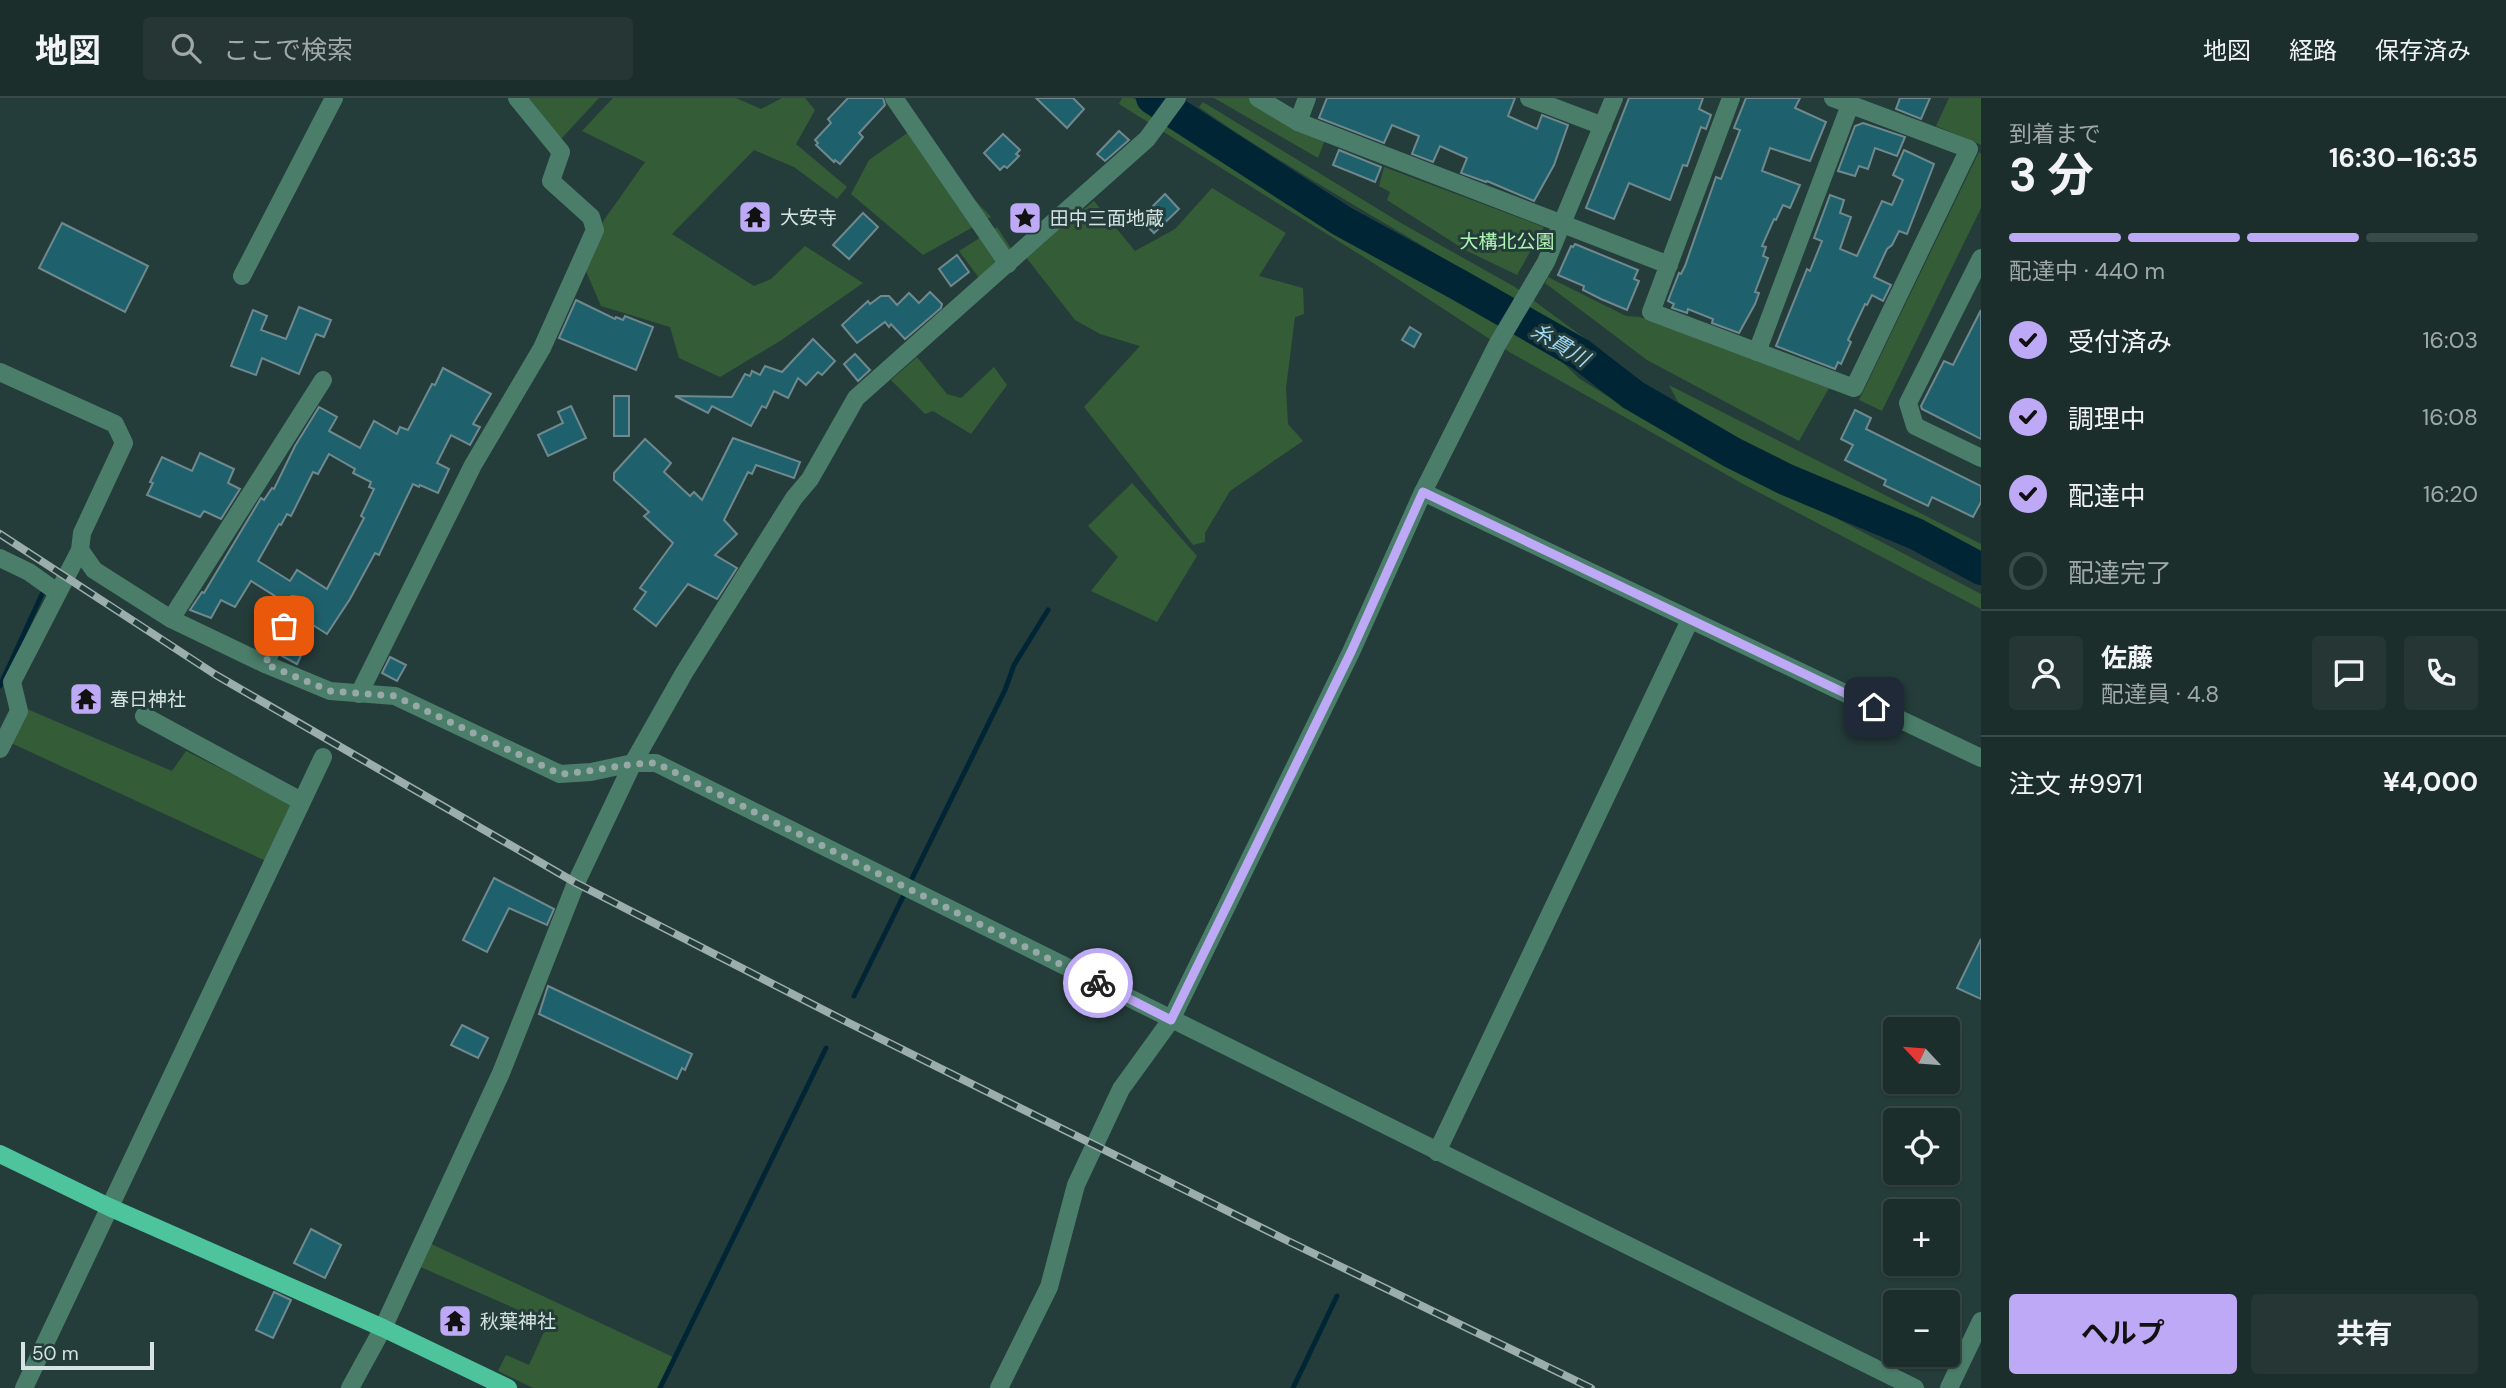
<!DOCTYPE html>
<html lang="ja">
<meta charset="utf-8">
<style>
body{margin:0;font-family:"DM Sans","Noto Sans JP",sans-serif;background:#253634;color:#f1f3f6;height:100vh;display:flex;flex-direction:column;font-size:26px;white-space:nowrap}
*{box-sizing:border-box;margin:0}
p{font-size:23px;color:#a0a8a9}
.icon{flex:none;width:38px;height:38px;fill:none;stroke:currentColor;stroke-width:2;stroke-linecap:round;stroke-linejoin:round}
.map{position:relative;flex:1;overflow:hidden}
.panel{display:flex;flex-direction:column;background:#1c2e2c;width:525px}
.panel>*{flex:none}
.needle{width:46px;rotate:296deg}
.controls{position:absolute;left:1883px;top:919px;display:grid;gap:14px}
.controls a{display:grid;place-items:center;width:77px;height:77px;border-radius:7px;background:#1c2e2c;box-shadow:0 2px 5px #0004,0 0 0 2px #3a4a48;font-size:35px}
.scale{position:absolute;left:21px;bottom:18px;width:133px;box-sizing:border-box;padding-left:7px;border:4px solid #d5e3e2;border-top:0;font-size:19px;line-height:24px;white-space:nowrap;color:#d5e3e2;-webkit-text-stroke:5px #253d3a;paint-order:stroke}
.pin{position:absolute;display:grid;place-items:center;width:60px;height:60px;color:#fff;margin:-30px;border-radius:14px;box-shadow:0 4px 10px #0006}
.courier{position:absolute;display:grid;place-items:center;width:70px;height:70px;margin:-35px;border:5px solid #bda9f5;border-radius:50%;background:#fff;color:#222;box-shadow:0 2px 9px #0007}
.summary em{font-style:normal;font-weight:700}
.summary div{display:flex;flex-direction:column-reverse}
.summary{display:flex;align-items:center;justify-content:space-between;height:119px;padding:0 28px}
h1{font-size:46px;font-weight:700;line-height:52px}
.bar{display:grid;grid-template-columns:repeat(4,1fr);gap:10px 7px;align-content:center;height:84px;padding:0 28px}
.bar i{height:9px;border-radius:5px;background:#3a4a48}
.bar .active{background:#bda9f5}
.bar p{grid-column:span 4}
.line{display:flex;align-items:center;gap:18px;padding:0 28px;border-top:2px solid #3a4a48}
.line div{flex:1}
.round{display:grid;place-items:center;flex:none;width:74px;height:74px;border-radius:7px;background:#253634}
ol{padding:0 28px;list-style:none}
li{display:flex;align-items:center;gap:21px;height:77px}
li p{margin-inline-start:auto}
li .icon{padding:7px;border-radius:50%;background:#bda9f5;color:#111;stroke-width:4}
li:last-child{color:#a0a8a9}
li i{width:38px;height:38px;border:4px solid #3a4a48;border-radius:50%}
.primary-button{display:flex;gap:14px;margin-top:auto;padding:14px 28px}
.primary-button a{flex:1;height:80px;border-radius:7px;background:#bda9f5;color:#111;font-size:28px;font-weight:700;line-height:80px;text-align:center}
.primary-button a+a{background:#253634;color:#f1f3f6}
header{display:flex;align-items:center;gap:42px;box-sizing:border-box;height:98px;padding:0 35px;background:#1c2e2c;border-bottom:2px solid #3a4a48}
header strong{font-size:33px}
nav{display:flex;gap:38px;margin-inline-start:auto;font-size:24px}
.search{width:490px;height:63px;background:#253634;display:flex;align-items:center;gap:18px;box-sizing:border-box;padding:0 24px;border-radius:7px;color:#a0a8a9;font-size:26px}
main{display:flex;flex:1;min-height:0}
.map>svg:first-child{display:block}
.green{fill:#345c37}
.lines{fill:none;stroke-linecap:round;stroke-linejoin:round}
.stream{stroke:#002636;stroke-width:5}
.river{stroke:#002636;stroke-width:32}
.building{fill:#1e616c;stroke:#70898e;stroke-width:2;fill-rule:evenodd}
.minor{stroke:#4a7e6a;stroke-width:18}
.major{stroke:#4dc49b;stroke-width:18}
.rail-casing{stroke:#9caeac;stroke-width:8}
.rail{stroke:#253d3a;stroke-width:5;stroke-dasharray:16;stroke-linecap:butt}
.done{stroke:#97a9a7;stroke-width:7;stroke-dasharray:0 12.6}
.route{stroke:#bda9f5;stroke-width:9}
.labels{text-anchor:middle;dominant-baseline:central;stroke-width:6;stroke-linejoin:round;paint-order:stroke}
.poi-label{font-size:19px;fill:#d5e3e2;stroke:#253d3a;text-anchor:start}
.park-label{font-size:19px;fill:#aff6b4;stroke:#253d3a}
.water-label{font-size:21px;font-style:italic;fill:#a3d9f6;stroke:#253d3a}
</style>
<header>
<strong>地図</strong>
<div class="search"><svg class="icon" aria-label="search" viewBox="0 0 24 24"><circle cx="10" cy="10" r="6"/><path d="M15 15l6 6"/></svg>ここで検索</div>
<nav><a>地図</a><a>経路</a><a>保存済み</a></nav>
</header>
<main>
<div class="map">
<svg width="1981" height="1290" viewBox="0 0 1981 1290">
<rect width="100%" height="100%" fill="#253d3a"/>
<!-- green -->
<g class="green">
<polygon points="526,0 599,0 560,42"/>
<polygon points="613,0 736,0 761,11 782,0 805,0 815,12 796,46 847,89 837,101 794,69 754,52 672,136 754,188 771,181 805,148 863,185 780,243 720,279 679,260 670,229 601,208 585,171 604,122 645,64 582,33"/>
<polygon points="1122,0 1133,0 1302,111 1427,180 1558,260 1580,281 1631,313 1981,496 1981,511 1743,386 1511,255 1367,161 1119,6"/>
<polygon points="1214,0 1251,0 1329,31 1318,60"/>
<polygon points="1949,0 1981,0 1981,47 1936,28"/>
<path d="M1203,4L1401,125L1515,189L1594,247V260C1469,166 1327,99 1199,9Z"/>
<polygon points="910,33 991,119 923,157 851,96 869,62"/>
<polygon points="1979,54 1981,56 1981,110 1882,313 1859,302"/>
<polygon points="1384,69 1544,129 1517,177 1465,152 1387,102 1390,94 1379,88"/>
<polygon points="1212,90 1286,135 1259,178 1303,190 1304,216 1295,219 1286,290 1288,326 1303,343 1230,393 1205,435 1205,444 1193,447 1084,309 1140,248 1100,236 1075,222 1025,158 1094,103 1135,153 1175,131"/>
<polygon points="997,129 1012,152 979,180 959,153"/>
<polygon points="1548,179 1626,218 1640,219 1829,290 1799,343 1647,262 1545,185"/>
<polygon points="917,259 947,296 961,300 994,269 1007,287 971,336 933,313 925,316 891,282"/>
<polygon points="1669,287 1981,446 1981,467 1867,405 1744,343 1678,304"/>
<polygon points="1132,385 1197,458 1157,524 1091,493 1118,459 1088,428"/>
<polygon points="27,611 172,673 186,653 291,706 266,763 11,645"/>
<polygon points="427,1144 673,1259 657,1290 533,1290 498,1273 506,1257 529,1267 548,1225 416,1167"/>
</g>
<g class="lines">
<!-- stream -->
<g class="stream">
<polyline points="0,588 42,496"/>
<polyline points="854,898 1005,592 1014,567 1048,512"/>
<polyline points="660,1290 826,950"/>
<polyline points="1293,1290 1337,1198"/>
</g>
<!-- river -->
<polyline class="river" points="1152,0 1342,123 1459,187 1580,256 1633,297 1731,354 1785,381 1916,436 1981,471"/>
</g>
<!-- building -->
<g class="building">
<polygon points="848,0 883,0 885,7 859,35 863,39 840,66 835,62 834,64 816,47 818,45 815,42 831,25 828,21"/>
<polygon points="1036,0 1073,0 1084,11 1067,30"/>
<polygon points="1327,0 1515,0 1508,18 1537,31 1542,17 1568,27 1554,67 1534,103 1487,83 1486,84 1461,75 1467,60 1440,48 1433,64 1412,56 1419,38 1392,27 1384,45 1319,20"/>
<polygon points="1629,0 1703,0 1699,11 1711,17 1706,31 1701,29 1687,68 1683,67 1670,102 1629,85 1614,121 1586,110"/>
<polygon points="1746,0 1800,0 1795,10 1826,24 1810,63 1770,50 1762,73 1800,87 1790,110 1783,107 1776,122 1774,121 1762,148 1766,149 1763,158 1768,160 1755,194 1759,195 1755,206 1739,235 1712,225 1713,221 1688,211 1687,215 1672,210 1674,206 1668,203 1679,175 1681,176 1685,168 1716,79 1721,81 1740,32 1734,30"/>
<polygon points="1900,0 1930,0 1921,21 1896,11"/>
<polygon points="1863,25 1905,39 1897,58 1875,50 1868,71 1859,68 1855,78 1838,73 1855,28"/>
<polygon points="1119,33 1129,42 1105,63 1097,56"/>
<polygon points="1003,36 1020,52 1016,56 1019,58 1007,70 1004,68 1000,72 984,55"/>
<polygon points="1339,52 1381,69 1375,84 1333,67"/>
<polygon points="1904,52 1934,66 1907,136 1899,133 1892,147 1887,151 1874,179 1891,187 1883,203 1872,197 1867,207 1865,206 1848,242 1851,244 1841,266 1838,264 1835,271 1776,248 1807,171 1810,173 1822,143 1814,140 1830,97 1844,102 1840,115 1851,119 1840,151 1857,158 1882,103 1892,107 1903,82 1893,77"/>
<polygon points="1165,96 1179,111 1154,135 1140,121"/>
<polygon points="863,115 878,129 849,161 833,147"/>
<polygon points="62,125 148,168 125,214 39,170"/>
<polygon points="1575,146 1638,172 1634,181 1639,183 1627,212 1601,201 1583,192 1584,188 1558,177 1571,148 1573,149"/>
<polygon points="957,157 969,174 951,188 939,171"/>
<polygon points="930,194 942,206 941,210 905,241 891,226 889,229 885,224 857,245 842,227 868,203 870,206 881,198 889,198 897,207 909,195 919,205"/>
<polygon points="576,202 615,221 616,219 623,222 625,218 653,229 636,272 559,240"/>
<polygon points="299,209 331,222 324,239 316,236 299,276 262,260 256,277 231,268 253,212 267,218 261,232 286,241"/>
<polygon points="1981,212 1981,341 1922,311 1921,308 1944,263 1953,267"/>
<polygon points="1410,229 1421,236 1414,249 1402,242"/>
<polygon points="813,241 835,263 822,277 818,274 806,287 798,280 788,300 774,293 766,310 762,308 751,328 712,308 708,315 675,298 732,299 745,276 750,278 752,273 760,277 765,268 782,274"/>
<polygon points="855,256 870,272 858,283 844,266"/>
<path d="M443,270L491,296L473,326L480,329L470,347L451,337L437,365L449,371L438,395L420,387L419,389L413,386L379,457L375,455L350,501L327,536L302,520L304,508L299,499L292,498L283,503L251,483L235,509L221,502L211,520L190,512L202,494L204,495L261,400L264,402L272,390L274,391L295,348L319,309L337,319L329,333L360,350L374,323L397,336L400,329L408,332L432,286L435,287ZM329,356L355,371L353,375L371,384L369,389L374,391L361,418L364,420L327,491L297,472L290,483L258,463L279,426L281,427L287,416L291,418L313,374L318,376Z"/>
<rect x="614" y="298" width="15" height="40"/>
<polygon points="571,308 586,340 548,358 538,337 563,325 558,314"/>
<polygon points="1855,312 1871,320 1866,331 1981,388 1981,404 1973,419 1932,399 1928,408 1884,387 1886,382 1845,362 1853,347 1841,341"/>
<polygon points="733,340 800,364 794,380 756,367 752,376 748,374 724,422 737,436 715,457 737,470 717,501 688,486 656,528 634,511 646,494 640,490 673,445 644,418 649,414 614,382 614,375 645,341 671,365 664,374 690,398 694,394 702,402"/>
<polygon points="200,355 234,371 228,385 240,391 221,421 204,413 200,419 147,397 153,385 150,384 162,359 192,373"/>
<polygon points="289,542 305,549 297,566 282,558"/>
<polygon points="390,559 406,567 397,583 382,575"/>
<polygon points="494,780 554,811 547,827 509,810 487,854 463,842"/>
<polygon points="1981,841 1981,901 1957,890"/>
<polygon points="548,888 692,956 685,972 682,970 677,981 539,916"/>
<polygon points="462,927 488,940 478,960 451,947"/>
<polygon points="311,1131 341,1147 325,1180 294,1165"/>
<polygon points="274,1194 291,1202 273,1240 256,1232"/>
</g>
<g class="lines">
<!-- minor -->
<g class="minor">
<polyline points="894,0 1008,166"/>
<polyline points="1258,0 1298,24 1669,167"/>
<polyline points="1529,0 1603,28"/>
<polyline points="1731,0 1651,214 1854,290 1969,51 1833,0"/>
<polyline points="1298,24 1307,0"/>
<polyline points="1981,160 1908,305 1915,328 1981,360"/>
<polyline points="242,178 334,0"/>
<polyline points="1757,254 1850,7"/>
<polyline points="0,274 115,326 124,345 82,435 80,452 12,584 19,613 0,651"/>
<polyline points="1423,394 1981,660"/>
<polyline points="80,452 94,472 171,521 265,566 330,593 395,598 560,676 591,674 633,665 656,665 1915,1290"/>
<polyline points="0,460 29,474 57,494"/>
<polyline points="171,521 323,282"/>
<polyline points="265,566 293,509"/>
<polyline points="359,596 473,367 542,250 595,132 591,119 551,83 561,54 517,0"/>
<polyline points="144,618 301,703"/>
<polyline points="1437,1054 1690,522"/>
<polyline points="24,1290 323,659"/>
<polyline points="350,1290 383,1230 501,975 576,785 633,665 684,575 794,400 810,381 856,300 1147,41 1177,0"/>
<polyline points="999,1290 1049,1189 1076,1087 1121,991 1171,922 1351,554 1423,394 1497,247 1546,164 1614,0"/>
<polyline points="1949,1290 1981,1223"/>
</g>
<!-- major -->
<polyline class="major" points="0,1056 109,1109 383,1230 508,1290"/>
<defs>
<polyline id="rail" points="0,436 216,577 576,785 847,924 1290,1144 1591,1290"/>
</defs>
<!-- rail casing -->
<use href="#rail" class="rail-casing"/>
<!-- rail -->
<use href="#rail" class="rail"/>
</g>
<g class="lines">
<!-- done -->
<path class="done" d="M284,528L265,566L330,593L395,598L560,676C593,674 624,665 656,665L1098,885"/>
<!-- route -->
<polyline class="route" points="1098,885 1171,922 1351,554 1423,394 1874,609"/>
</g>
<!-- icons -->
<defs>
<symbol id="temple-square" viewBox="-11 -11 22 22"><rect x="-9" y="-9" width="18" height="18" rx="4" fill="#bda9f5" stroke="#253d3a"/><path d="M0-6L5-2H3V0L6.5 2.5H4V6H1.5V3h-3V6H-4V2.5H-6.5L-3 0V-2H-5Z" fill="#111"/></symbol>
<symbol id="sight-square" viewBox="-11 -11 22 22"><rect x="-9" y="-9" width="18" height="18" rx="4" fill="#bda9f5" stroke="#253d3a"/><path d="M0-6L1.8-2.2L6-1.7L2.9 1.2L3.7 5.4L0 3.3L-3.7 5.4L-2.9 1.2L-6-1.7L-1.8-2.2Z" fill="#111"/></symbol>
</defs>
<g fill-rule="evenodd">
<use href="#temple-square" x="736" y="100" width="38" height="38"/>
<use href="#sight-square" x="1006" y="101" width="38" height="38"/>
<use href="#temple-square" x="67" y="582" width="38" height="38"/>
<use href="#temple-square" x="436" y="1204" width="38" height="38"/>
</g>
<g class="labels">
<!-- poi labels -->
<g class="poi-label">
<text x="780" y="119">大安寺</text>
<text x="1050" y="120">田中三面地蔵</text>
<text x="110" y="601">春日神社</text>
<text x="480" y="1223">秋葉神社</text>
</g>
<!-- park labels -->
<g class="park-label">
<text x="1507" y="143">大構北公園</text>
</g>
<!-- water labels -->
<g class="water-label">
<text transform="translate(1560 247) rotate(31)">糸貫川</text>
</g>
</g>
</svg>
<div class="controls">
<a><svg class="needle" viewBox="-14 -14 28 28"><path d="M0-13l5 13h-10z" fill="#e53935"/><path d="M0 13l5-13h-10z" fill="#a0a8a9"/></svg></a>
<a><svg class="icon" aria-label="locate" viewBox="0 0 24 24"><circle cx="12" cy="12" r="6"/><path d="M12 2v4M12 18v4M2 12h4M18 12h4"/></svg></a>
<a>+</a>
<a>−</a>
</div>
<div class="scale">50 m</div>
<div class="pin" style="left:284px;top:528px;background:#ea580c"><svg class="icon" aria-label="bag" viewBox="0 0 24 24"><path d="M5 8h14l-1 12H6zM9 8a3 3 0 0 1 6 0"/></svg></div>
<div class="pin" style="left:1874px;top:609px;background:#1f2937"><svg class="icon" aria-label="home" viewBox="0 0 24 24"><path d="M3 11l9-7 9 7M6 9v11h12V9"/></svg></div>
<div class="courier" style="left:1098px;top:885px"><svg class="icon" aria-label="bike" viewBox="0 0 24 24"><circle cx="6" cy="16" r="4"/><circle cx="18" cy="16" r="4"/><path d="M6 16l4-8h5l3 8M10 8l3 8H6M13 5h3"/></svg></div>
</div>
<section class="panel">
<div class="summary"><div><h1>3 分</h1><p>到着まで</p></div><em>16:30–16:35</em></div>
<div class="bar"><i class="active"></i><i class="active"></i><i class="active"></i><i></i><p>配達中 · 440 m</p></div>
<ol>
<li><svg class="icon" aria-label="check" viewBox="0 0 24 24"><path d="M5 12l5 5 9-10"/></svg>受付済み<p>16:03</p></li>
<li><svg class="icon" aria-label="check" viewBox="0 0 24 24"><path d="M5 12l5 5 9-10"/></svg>調理中<p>16:08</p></li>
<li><svg class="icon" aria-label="check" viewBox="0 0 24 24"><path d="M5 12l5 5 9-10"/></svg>配達中<p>16:20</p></li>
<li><i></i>配達完了</li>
</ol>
<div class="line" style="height:126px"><a class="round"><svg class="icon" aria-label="person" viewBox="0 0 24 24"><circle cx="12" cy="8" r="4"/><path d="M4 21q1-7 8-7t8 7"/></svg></a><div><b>佐藤</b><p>配達員 · 4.8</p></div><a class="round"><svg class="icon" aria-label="chat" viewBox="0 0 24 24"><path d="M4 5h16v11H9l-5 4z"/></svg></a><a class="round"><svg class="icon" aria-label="phone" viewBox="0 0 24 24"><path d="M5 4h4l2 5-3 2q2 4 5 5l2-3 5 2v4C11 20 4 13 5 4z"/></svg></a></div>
<div class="line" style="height:91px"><div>注文 #9971</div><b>¥4,000</b></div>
<div class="primary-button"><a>ヘルプ</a><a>共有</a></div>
</section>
</main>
